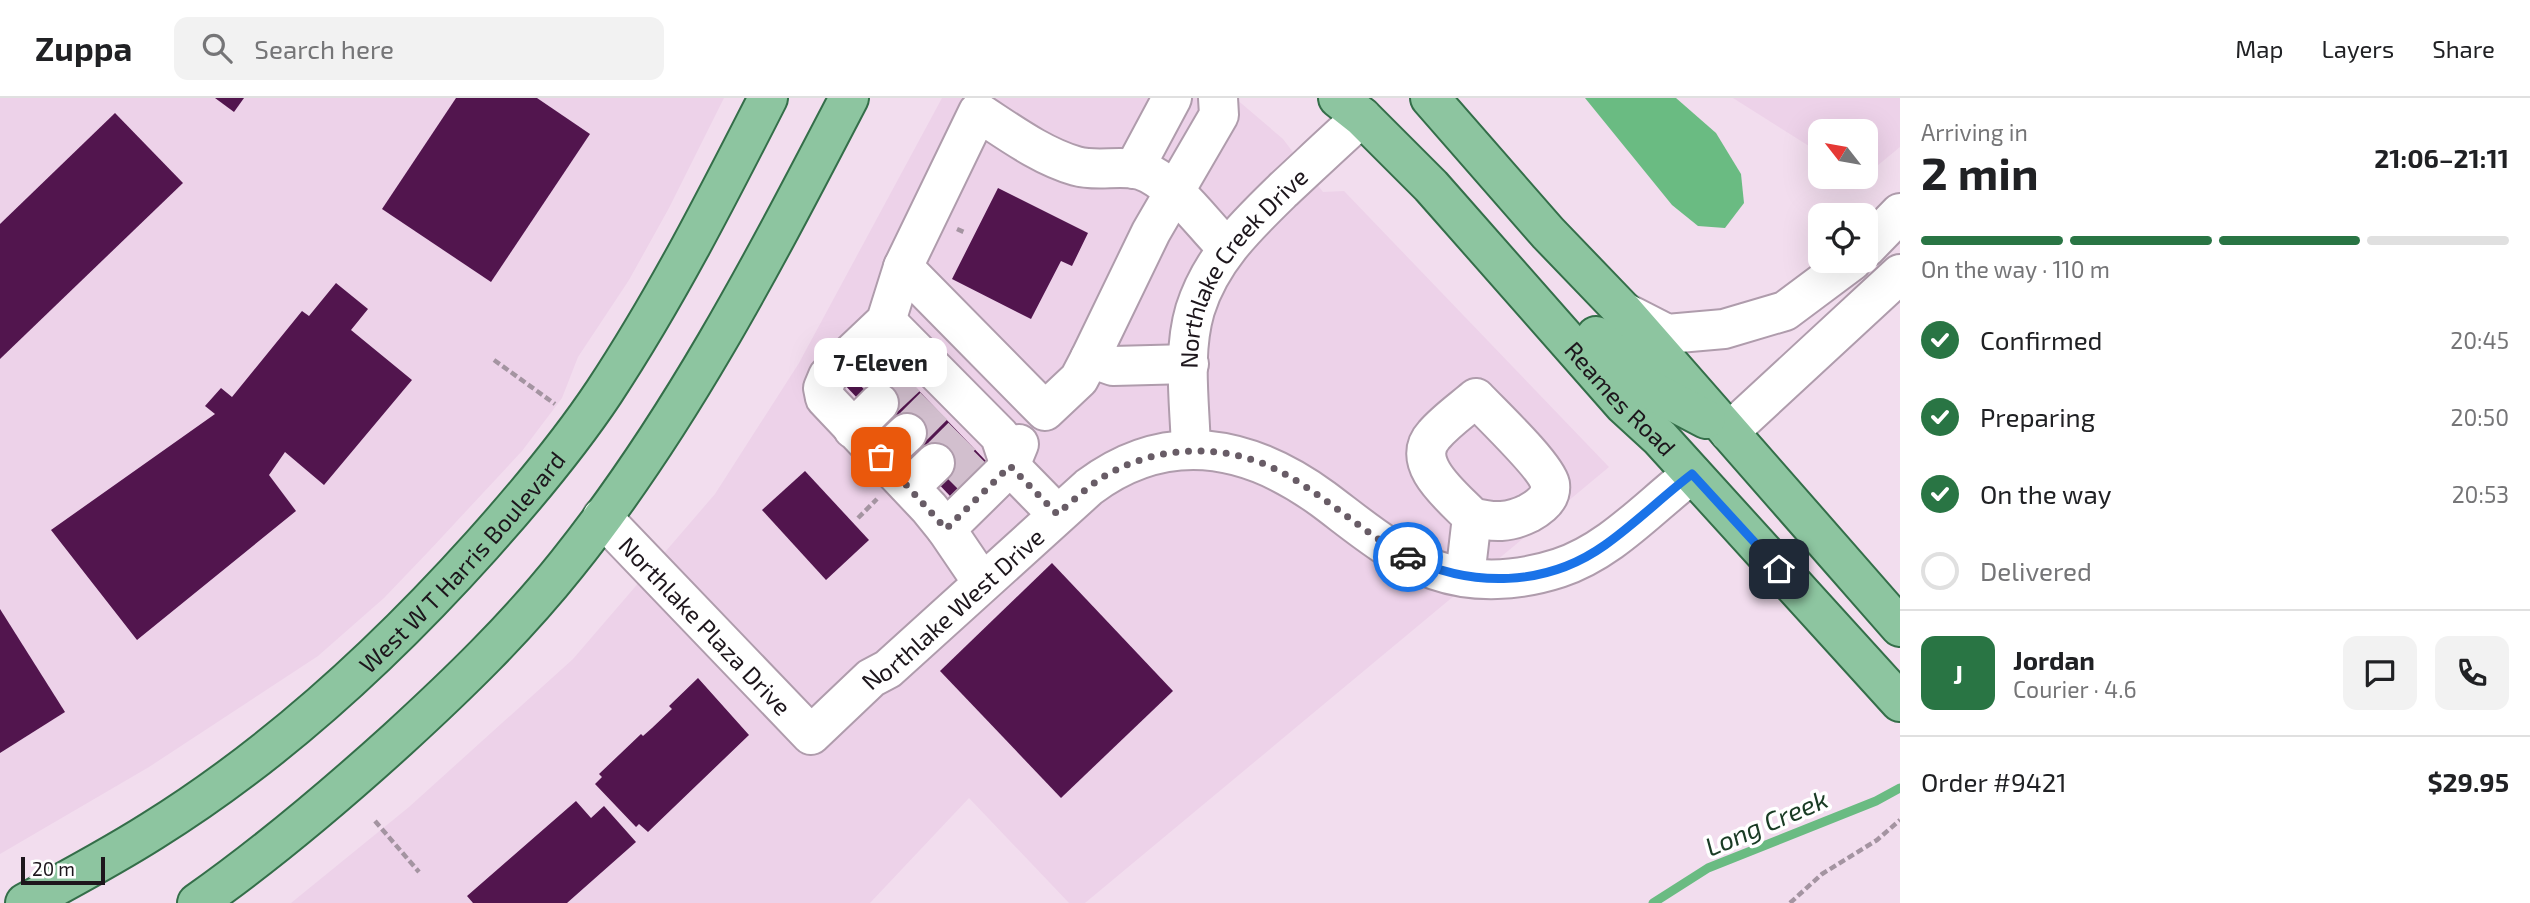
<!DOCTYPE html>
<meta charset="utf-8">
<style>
body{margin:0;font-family:"Exo 2",sans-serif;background:#f2f2f2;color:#202124;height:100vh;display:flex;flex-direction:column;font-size:26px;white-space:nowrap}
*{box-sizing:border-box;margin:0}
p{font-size:23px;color:#757577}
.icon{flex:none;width:38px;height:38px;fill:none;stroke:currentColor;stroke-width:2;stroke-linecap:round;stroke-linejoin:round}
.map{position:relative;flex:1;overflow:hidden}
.drawer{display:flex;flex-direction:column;background:#fff;width:630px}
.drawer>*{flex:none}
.needle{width:46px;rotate:301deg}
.controls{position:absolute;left:1808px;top:21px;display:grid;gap:14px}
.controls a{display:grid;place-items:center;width:70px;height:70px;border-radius:14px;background:#fff;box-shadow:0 7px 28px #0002;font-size:35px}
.scale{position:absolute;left:21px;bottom:18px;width:84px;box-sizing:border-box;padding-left:7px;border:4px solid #1d161c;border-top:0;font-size:19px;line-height:24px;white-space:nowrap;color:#1d161c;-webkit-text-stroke:5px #fff;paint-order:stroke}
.pin{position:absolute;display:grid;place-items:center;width:60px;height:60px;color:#fff;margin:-30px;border-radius:14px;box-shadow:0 4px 10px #0006}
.courier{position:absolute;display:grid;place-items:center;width:70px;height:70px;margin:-35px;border:5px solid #1a73e8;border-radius:50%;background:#fff;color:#222;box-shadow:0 2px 9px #0007}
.bubble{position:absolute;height:49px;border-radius:14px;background:#fff;box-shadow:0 7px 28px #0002;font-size:23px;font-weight:700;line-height:49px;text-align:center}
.headline em{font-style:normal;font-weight:700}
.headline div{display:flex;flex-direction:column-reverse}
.headline{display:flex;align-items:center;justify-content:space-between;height:119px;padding:0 21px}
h1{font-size:46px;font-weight:700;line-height:52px}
.bar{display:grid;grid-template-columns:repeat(4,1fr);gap:10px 7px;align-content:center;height:84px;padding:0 21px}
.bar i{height:9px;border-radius:5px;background:#e0e0e0}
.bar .current{background:#297544}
.bar p{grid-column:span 4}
.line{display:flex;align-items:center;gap:18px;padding:0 21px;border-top:2px solid #e0e0e0}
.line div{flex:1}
.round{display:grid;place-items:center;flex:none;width:74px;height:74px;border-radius:14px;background:#f2f2f2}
ol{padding:0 21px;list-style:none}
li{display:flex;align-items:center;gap:21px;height:77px}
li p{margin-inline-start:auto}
li .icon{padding:7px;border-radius:50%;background:#297544;color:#fff;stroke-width:4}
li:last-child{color:#757577}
li i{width:38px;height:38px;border:4px solid #e0e0e0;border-radius:50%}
header{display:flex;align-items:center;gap:42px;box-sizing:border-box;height:98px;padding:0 35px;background:#fff;border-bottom:2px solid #e0e0e0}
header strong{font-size:33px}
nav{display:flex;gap:38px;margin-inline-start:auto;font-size:24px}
.search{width:490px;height:63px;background:#f2f2f2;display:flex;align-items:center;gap:18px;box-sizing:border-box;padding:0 24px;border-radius:14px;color:#757577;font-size:26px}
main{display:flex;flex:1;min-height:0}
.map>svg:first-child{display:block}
.built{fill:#edd2e9}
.water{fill:#6abb82}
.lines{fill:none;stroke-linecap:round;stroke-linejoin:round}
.stream{stroke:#6abb82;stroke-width:9}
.building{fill:#52154e}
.minor-tunnel{stroke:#d2bfce;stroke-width:38;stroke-dasharray:38 19;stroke-linecap:butt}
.minor-casing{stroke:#af9cac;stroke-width:42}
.major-casing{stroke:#346e49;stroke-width:42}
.path{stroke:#a494a1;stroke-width:4.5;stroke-dasharray:7 3.5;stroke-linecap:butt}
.minor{stroke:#fff;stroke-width:38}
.major{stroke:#8dc5a0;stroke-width:38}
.done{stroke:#685c66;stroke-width:7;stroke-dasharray:0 12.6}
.route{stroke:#1a73e8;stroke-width:9}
.labels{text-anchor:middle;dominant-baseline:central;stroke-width:7;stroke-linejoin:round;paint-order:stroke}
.street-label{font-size:24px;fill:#1d161c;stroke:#fff}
.water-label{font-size:26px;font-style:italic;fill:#193b24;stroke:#fff}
</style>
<header>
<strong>Zuppa</strong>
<div class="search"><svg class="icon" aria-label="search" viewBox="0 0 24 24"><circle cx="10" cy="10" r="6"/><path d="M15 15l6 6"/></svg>Search here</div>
<nav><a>Map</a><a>Layers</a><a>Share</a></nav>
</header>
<main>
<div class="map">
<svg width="1900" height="805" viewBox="0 0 1900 805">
<rect width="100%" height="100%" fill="#f2ddee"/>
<!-- built -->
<g class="built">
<polygon points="0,0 724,0 669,110 629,182 578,259 562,300 522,353 429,453 384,500 318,558 149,669 0,756"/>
<polygon points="942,0 1235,0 1283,41 1323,94 1344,93 1609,369 1085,805 1069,805 969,700 870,805 291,805 409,709 573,561 715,396 799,265"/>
<polygon points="1733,0 1900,0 1900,49 1866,77 1866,33 1820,33 1820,55"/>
</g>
<!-- water -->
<polygon class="water" points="1585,0 1676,0 1716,35 1741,76 1744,105 1725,130 1698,128 1672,107"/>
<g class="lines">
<!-- stream -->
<polyline class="stream" points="1653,805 1708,770 1876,703 1900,690"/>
</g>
<!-- building -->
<g class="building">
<polygon points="215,0 244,0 234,14"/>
<polygon points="456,0 537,0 590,36 491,184 382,111"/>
<polygon points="115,15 183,85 0,261 0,126"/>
<polygon points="998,90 1088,135 1072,168 1061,163 1031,221 952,181"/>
<polygon points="336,185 368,211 351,232 412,282 324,387 285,354 269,377 296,413 137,542 51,432 215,316 205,308 221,290 232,299 302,213 309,218"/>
<polygon points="878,250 986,363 950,398 842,284"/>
<polygon points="805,373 869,442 826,482 762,412"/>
<polygon points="1052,465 1173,593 1061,700 940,573"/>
<polygon points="0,511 65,614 0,655"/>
<polygon points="698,580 749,637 648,734 639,726 636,729 595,686 602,679 599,676 641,636 643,638 652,630 672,611 669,608"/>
<polygon points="576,703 591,720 604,708 636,744 567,805 473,805 467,798"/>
</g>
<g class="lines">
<!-- minor-tunnel -->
<g class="minor-tunnel">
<polyline points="857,284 888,254"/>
<polyline points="879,305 909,277"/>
<polyline points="907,335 936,306"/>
<polyline points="935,365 965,335"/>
<polyline points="953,386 983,356"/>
</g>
<defs>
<g id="minor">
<polyline points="1134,71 1172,0"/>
<polyline points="1866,150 1900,115"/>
<polyline points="903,169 886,223 828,278 823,290 825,300 929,410 946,431 982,484"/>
<polyline points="1624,214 1667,236 1724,231 1785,213 1852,163"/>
<polyline points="886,223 1000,338 1010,368 1057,416"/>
<path d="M1090,260L1079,281L1045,313L903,169L978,14C1009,34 1041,58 1076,68C1100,75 1128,64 1150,76C1181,93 1202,125 1227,150"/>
<polyline points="1189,266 1113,268 1090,260 1151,134 1219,17 1218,0"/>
<polyline points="853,331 879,305"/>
<polyline points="1729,334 1900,176"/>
<path id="s1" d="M1191,352C1190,307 1182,256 1195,212C1211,161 1246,128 1283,92C1309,68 1335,43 1362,19"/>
<polyline points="881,359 907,335"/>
<polyline points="910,389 935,365"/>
<path id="s2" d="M602,419L811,637L871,580L888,571L1089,389C1168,330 1249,347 1323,401C1358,427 1393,458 1435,472C1475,486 1519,483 1559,470C1611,453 1650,408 1692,376"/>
<polyline points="946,431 1010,368 1019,346"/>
<path d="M1465,479L1472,419C1454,400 1408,365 1434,337C1446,323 1462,312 1476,300C1491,316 1546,368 1550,386C1552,400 1540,409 1529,415C1509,425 1494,425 1472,419"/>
</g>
<g id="major">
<path id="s3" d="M1338,0L1362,19L1431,88L1624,307L1660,340L1900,604"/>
<polyline points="1430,0 1548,135 1624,214 1900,529"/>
<polyline points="1596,238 1645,289 1706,321"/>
<path id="s4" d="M25,805C68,782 111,759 152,733C276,656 385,555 482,447C525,399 568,348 604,294C666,200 717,100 768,0"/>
<path d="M197,805C268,755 334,699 398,641C458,586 516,530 567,466C681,324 765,161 849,0"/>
</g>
</defs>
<!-- minor casing -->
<use href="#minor" class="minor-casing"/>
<!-- major casing -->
<use href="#major" class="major-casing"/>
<!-- path -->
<g class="path">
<polyline points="957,131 966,135"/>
<polyline points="494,262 555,306"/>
<polyline points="858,420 877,401"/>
<polyline points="375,723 419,774"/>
<polyline points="1790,805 1822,776 1877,742 1900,722"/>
</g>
<!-- minor -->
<use href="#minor" class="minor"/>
<!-- major -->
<use href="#major" class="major"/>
</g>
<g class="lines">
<!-- done -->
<path class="done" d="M881,359L946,431L1010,368L1057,416C1072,404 1087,389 1103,379C1158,346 1227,344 1283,375C1327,399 1363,435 1408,459"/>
<!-- route -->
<path class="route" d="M1408,459C1472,490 1546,489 1605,447C1636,425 1663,398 1692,376L1779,471"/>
</g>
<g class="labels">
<!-- street labels -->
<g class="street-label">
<text stroke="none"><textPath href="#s1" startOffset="200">Northlake Creek Drive</textPath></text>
<text stroke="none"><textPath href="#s3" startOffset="413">Reames Road</textPath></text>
<text stroke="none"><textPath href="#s4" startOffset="558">West W T Harris Boulevard</textPath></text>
<text stroke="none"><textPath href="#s2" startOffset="492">Northlake West Drive</textPath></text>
<text stroke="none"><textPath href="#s2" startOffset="150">Northlake Plaza Drive</textPath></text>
</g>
<!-- water labels -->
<g class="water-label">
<text transform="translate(1766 724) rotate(-23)">Long Creek</text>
</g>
</g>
</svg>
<div class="controls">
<a><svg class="needle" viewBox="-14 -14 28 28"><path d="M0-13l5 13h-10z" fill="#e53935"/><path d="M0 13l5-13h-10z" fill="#757577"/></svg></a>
<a><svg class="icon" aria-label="locate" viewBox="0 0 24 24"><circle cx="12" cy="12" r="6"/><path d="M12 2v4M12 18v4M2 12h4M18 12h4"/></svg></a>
</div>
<div class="scale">20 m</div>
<div class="pin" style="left:881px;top:359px;background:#ea580c"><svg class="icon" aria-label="bag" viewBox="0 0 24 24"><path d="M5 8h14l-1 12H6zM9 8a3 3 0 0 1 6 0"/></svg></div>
<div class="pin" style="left:1779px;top:471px;background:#1f2937"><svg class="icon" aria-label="home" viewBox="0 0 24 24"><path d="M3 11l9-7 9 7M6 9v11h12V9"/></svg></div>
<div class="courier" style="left:1408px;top:459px"><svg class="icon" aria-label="car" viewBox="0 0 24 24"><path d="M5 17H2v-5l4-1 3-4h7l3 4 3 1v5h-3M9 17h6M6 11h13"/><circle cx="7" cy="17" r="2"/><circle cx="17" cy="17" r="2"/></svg></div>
<div class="bubble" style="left:814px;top:240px;width:133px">7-Eleven</div>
</div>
<section class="drawer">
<div class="headline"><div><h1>2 min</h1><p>Arriving in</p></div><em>21:06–21:11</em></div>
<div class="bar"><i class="current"></i><i class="current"></i><i class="current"></i><i></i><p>On the way · 110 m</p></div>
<ol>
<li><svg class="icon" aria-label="check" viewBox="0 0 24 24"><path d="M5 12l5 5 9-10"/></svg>Confirmed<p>20:45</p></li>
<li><svg class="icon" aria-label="check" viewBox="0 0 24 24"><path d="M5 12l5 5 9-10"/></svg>Preparing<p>20:50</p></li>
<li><svg class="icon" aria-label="check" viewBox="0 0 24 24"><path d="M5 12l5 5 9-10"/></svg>On the way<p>20:53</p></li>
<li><i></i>Delivered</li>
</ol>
<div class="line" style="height:126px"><b class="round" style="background:#297544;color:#fff">J</b><div><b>Jordan</b><p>Courier · 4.6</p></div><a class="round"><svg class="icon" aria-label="chat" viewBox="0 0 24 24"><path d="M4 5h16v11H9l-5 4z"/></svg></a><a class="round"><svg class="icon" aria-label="phone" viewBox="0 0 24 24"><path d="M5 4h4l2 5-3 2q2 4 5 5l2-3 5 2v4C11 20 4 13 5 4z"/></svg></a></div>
<div class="line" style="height:91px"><div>Order #9421</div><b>$29.95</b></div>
</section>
</main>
